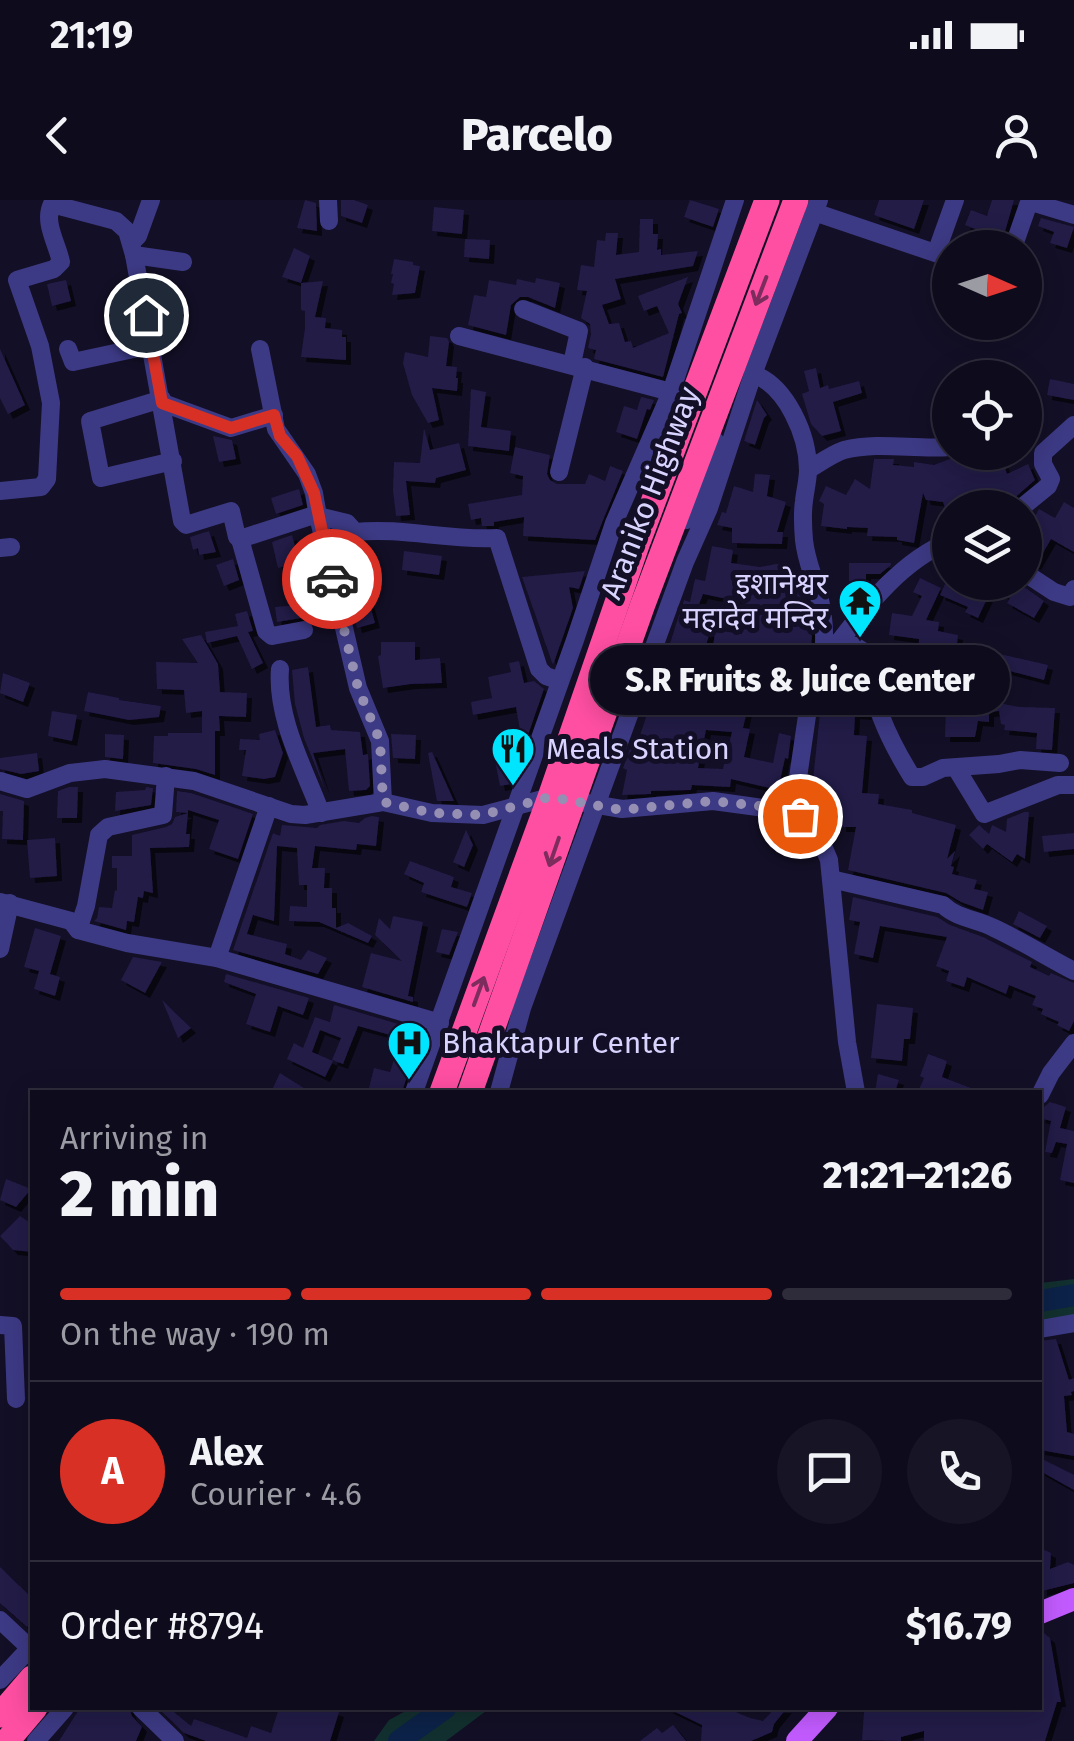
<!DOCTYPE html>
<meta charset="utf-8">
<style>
body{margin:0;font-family:"Fira Sans","Noto Sans Devanagari",sans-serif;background:#171425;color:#f1f3f6;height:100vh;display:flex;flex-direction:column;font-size:38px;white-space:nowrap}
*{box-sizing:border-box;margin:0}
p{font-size:32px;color:#9b9ba3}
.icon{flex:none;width:55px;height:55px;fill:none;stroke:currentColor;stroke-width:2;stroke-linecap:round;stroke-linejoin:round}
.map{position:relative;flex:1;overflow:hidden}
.drawer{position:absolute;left:30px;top:890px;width:1012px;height:620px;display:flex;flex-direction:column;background:#0e0b1c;border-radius:0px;box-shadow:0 5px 25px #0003,0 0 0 2px #2e2b3b}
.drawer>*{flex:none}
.needle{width:65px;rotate:93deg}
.controls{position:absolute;left:932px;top:30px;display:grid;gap:20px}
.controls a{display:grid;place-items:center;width:110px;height:110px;border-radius:50%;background:#0e0b1c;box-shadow:0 5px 25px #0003,0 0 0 2px #2e2b3b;font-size:50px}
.pin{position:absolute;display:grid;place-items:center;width:85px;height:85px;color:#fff;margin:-42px;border:5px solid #fff;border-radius:50%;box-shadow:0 2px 10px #0007}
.courier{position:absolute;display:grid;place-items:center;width:100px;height:100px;margin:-50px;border:8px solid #d93025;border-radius:50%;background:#fff;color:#222;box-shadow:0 2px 12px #0007}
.bubble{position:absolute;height:70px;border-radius:35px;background:#0e0b1c;box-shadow:0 5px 25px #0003,0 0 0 2px #2e2b3b;font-size:32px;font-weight:800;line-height:70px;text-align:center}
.overview em{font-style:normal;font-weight:800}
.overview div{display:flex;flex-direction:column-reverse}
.overview{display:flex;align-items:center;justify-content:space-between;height:170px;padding:0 30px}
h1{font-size:65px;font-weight:800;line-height:75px}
.bar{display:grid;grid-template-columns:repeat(4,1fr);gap:15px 10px;align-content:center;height:120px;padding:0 30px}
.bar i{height:12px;border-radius:8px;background:#2e2b3b}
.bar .selected{background:#d93025}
.bar p{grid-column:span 4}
.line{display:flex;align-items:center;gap:25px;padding:0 30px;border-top:2px solid #2e2b3b}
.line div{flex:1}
.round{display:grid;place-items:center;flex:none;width:105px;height:105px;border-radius:52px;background:#171425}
.status{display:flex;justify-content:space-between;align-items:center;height:70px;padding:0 50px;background:#0e0b1c;direction:ltr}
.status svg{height:28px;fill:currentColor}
header{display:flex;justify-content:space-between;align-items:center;height:130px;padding:0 30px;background:#0e0b1c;font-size:45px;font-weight:800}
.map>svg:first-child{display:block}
.green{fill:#12302f}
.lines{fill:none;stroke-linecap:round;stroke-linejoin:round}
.river{stroke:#0c2248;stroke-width:22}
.building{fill:#241b47;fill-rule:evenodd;filter:url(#shadow)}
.minor{stroke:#3d3a85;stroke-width:18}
.major{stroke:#c25bff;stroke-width:22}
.highway{stroke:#ff4fa3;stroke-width:25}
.oneway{stroke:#7d2c5e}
.done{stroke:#948fb3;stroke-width:10;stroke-dasharray:0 18}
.route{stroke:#d93025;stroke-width:12}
.labels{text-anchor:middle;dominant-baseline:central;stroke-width:10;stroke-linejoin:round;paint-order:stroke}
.street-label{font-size:30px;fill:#d9d4ff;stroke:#130f26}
.poi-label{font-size:30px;fill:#d9d4ff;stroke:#130f26;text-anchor:start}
</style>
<div class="status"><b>21:19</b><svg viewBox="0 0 49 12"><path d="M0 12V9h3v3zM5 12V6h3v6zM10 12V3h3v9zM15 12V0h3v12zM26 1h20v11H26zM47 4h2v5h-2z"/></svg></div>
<header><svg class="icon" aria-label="back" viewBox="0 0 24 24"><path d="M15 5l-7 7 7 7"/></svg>Parcelo<svg class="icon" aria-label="person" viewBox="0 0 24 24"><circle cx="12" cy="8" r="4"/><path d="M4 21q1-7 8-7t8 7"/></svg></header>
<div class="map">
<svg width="1074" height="1541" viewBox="0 0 1074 1541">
<defs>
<filter id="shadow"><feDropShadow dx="5" dy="5" stdDeviation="0" flood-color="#0009"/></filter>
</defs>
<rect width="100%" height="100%" fill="#130f26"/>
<!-- green -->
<g class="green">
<polygon points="1074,1079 1074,1118 1040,1122 1040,1083"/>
<polygon points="411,1508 490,1508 446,1541 374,1541 389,1520"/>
</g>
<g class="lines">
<!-- river -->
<g class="river">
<polyline points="1040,1101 1074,1095"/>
<polyline points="399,1541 445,1508"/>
</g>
</g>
<!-- building -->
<g class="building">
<polygon points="305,0 316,3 317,31 297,28"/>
<polygon points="341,0 354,0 368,5 362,23 341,16"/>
<polygon points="690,0 719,9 713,27 684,17"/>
<polygon points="879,0 924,0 914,29 874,15"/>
<polygon points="992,0 1014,0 1002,42 989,38 990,35 965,25 971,10 987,16"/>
<polygon points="434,7 464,10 462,34 432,31"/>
<polygon points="1041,18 1074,27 1067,48 1050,43 1054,32 1038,26"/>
<polygon points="640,19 653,19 653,34 658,34 657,50 661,49 661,55 698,51 693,66 615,79 621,99 602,105 609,124 619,123 625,142 631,141 633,148 669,133 657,106 644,111 638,96 688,77 678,104 682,113 679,114 663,177 594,159 596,150 588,148 591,134 590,124 581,118 587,91 577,90 581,65 594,67 597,40 605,41 606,33 618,33 616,55 639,52"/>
<polygon points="465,39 490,40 489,59 464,57"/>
<polygon points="294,48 310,56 301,83 282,77"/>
<polygon points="394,59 413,62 413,65 420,66 415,93 392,95 394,84 391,83 393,74 391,74"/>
<polygon points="536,78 560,83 555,108 528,97 520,97 511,105 506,135 468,125 474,95 486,97 489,80 516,85 517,79 535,83"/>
<polygon points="66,80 71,101 52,106 47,84"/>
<polygon points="323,81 315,117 326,118 325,128 342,130 342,137 346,137 346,160 301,157 305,128 305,111 301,110 301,83"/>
<polygon points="430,136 447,138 449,142 446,166 457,167 456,178 458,178 457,191 432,188 439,220 428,223 412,195 403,163 405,152 428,157"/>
<polygon points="0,149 25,205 8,214 0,198"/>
<polygon points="816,168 820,188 828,185 829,189 859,181 862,193 833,202 841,231 822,236 811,224 802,194 809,191 804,171"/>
<polygon points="1050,179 1074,184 1074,200 1047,195"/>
<polygon points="471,189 486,192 481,227 511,231 509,251 468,246"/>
<polygon points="641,197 654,200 650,210 647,209 637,239 616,232 624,206 637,210"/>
<polygon points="757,200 767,215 764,218 755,245 744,241"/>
<polygon points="424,228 430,250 459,243 466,270 436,278 435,283 406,281 410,315 396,316 393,290 394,262 420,263"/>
<polygon points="213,236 232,240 236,259 219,262"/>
<polygon points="515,247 550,255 547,274 550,280 557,284 585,284 589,274 605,281 610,266 623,271 595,340 523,336 524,317 494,322 494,326 482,326 481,318 471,320 468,304 522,295 523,276 510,273"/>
<polygon points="981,252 1000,252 1007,274 1028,264 1035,280 1011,301 997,308 945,308 943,302 926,300 923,293 914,343 897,340 897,337 867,336 868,328 847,327 847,329 821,326 824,304 819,301 826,286 846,295 855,279 870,289 874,259 894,259 893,265 914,267 914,262 934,265 958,256 959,260"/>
<polygon points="755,274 770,275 767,296 786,302 777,332 783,332 782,344 732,343 732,328 717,325 722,312 726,313 734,286 753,292"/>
<polygon points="299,289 303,305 276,314 271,298"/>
<polygon points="1064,302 1074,308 1074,352 1051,339 1036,365 1025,361 1025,334 1039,309 1055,318"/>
<polygon points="209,331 216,352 199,355 198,348 193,350 190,337"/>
<polygon points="292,335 299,362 278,368 272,342"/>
<path d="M712,346L733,350L731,363L760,367L782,363L786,384L800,381L812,436L811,446L810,460H806L803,492L797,499L795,513L749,502L743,528L750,529L744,557L773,563L779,533L791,536L788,559L785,558L778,590L731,579L730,587L692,585L691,590L651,591V594L622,595L627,570L623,568L632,543L637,545L684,400L690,402L695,379L705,381ZM703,394L742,402V434L715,430L706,513L683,511L711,430L706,429V425L692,422ZM742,444H769L767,470L743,467V464H740ZM706,530L732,532L723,569L698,568Z"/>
<polygon points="404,351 442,356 439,375 402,370"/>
<polygon points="233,359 239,380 224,386 216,365"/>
<polygon points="849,363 891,363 891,365 880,374 866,374 866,386 849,386"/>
<polygon points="585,371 579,389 569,387 573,408 553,465 522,377"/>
<polygon points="920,378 941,388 926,420 939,422 938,431 958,435 956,452 929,447 929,457 918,456 919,439 889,435 892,413 912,416 922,396 913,392"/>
<polygon points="946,382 1017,382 1044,401 1034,418 1007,403 1010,398 992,388 978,418 965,412 968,407 940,395"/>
<polygon points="368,398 375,423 357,428 351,403"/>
<polygon points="300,405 301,418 277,422 275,407"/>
<polygon points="247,411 253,431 248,432 263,463 252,469 237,436 207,443 205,432 238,426 235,414"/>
<polygon points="201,435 218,464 220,492 247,493 246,517 219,516 220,531 215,531 215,575 196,569 153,563 154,536 168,536 168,533 202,533 202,511 186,513 184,490 157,489 156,462 198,463 182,439"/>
<polygon points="381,442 415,442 415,460 440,458 442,483 411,484 383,488 378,456 381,455"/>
<polygon points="965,446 1048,465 1044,480 1006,470 1005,474 972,466 971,472 960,470"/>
<polygon points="839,455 846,457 846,464 855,465 858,483 847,482 845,503 864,504 867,515 855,514 854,535 867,536 862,593 879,594 878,604 912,610 912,613 956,625 947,659 955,651 951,666 954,667 952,674 977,680 974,689 988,692 983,710 961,702 946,693 848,670 856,627 841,627 841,612 810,609 820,513 826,509 829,503 836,456"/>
<polygon points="519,461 524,483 534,481 544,489 528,535 521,536 516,507 473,515 471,502 492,498 488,477 511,472 509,463"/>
<polygon points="308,467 316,527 330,525 331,530 360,532 363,555 368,554 370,586 366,590 349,591 345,549 313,553 325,590 304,538 295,504 292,470"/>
<polygon points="3,473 30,483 23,502 0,493"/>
<polygon points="889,478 918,479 918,492 940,493 940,488 960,488 959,499 962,501 981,504 982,500 1020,507 1055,508 1052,550 1036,549 1037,533 1004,530 1005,525 1001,524 999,511 989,512 989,522 978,521 975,537 945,537 946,507 911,506 911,501 889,500 886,490 889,490"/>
<polygon points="88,492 119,498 119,500 161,506 159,517 129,520 84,511"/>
<polygon points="52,511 77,515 72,541 48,536"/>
<polygon points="275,530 283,553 275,577 264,579 242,576 246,550 239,550 240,539 260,540 259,534"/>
<polygon points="105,534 124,535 123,559 105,557"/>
<polygon points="391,534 416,535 415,559 393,558"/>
<polygon points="432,552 454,601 437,601 428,553"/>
<polygon points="513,552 516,567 511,584 500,586 494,556"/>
<polygon points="37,553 39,571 21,574 0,569 0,558"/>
<polygon points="69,587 78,587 77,618 57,618 58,591"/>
<polygon points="146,587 153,588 151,605 115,611 116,592 145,590"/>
<polygon points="177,591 191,593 253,614 238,659 209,649 219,620 188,610 188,613 176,612"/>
<polygon points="0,594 24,601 23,640 2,639 3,611 0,611"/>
<polygon points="1024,612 1029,612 1025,659 1017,654 1012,662 987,644 983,649 969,635 979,625 989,634 992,625 1006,632 1007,619"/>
<polygon points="188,613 186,634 190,634 189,647 150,648 153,693 144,691 143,698 138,697 134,722 127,721 126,730 94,721 97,718 99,707 112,708 115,690 117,691 117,668 112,668 112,656 132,656 132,635 166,627 172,624 175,617"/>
<polygon points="372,616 379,617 376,646 357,644 356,650 315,646 312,668 325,668 324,688 332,688 332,708 336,708 336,728 348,723 372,736 368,743 319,722 289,721 290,706 307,707 307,685 299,685 297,648 277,646 274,721 253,715 247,734 287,744 285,754 301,760 308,750 327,758 318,774 233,750 273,633 280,636 282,625 317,628 320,625 344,621 359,623 365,618"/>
<polygon points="466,630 473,645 464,667 453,662"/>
<polygon points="1074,633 1074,649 1044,652 1042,636"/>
<polygon points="55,638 57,676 30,678 27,640"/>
<polygon points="410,661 454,677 451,687 472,693 467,707 421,692 424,683 404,674"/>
<polygon points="853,697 937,717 950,725 983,737 1018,755 1032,762 1030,767 1049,776 1051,773 1074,783 1074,821 1069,831 1057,825 1059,822 1041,814 1043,809 1032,805 1036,796 1009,785 1006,794 967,777 964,787 946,781 949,771 936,766 947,737 880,726 873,758 854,754 860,722 849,720"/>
<polygon points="1019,711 1047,726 1040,738 1013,724"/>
<polygon points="393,716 423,722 408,796 413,797 413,802 362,787 371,753 402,761 375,735 379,718 390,729"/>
<polygon points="35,728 61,736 50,774 60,777 55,796 34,789 39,771 24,767"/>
<polygon points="442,729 458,732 449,755 436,752"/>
<polygon points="133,757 162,762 145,793 121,780"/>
<polygon points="226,774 309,798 303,815 278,806 270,832 246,824 256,794 224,782"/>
<polygon points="162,800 191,828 178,838"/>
<polygon points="877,804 913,808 910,839 904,839 902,861 871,858"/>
<polygon points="334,805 422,831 402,892 368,892 374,868 390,872 401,838 358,826 343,864 332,860 341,838 320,830 312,852 333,861 325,877 287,859 294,843 303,848 315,817 330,822"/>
<polygon points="928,854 947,861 942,877 981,892 918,892 924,878 920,876"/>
<polygon points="280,873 310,892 271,892"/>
<polygon points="878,874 899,880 895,892 875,892"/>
<polygon points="1050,902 1066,907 1060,928 1074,931 1074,983 1060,980 1067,944 1056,942 1052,953 1045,952 1051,921 1040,918 1044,907"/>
<polygon points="6,979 31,989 16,1007 0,1000"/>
<polygon points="20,1016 32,1024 32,1052 13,1050 0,1036"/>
<polygon points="1056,1139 1069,1180 1074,1178 1074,1191 1071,1192 1072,1195 1064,1196 1067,1232 1074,1234 1074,1256 1040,1250 1040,1141"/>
<polygon points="1040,1258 1074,1275 1074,1290 1040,1271"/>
<polygon points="1040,1348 1051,1353 1050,1369 1068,1362 1074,1365 1074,1383 1042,1391"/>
<polygon points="0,1367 32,1398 32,1422 27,1427 0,1403"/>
<polygon points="1040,1430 1050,1438 1061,1502 1057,1502 1045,1541 924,1541 924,1531 901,1537 901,1541 862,1540 864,1512 878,1508 1040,1508"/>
<polygon points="80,1508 129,1508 132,1516 142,1527 136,1541 59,1541"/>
<polygon points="158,1508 169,1508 191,1526 194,1519 247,1538 251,1526 271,1533 279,1508 325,1508 339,1512 330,1541 206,1541 184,1533"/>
<polygon points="667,1508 726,1508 750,1518 763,1521 775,1508 787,1508 774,1524 772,1532 751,1541 701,1541 702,1525"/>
<polygon points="673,1525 686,1541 640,1541 657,1528 662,1533"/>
</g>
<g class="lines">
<!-- minor -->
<g class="minor">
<polyline points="328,0 329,21"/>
<polyline points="814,12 950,58"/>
<polyline points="132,42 138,36 151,0"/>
<polyline points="1013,48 1028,5 1031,2 1074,15"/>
<polyline points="936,53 955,0"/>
<polyline points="134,55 182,321 186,325 231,311 237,337 240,339 311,316 318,316 358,488 380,541 383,602"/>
<polyline points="523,109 579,131 572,164"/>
<polyline points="459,136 671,192"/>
<polyline points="68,149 73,162 152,145"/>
<path d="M260,149L276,229L307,274L314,293L318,316L347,323L355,332C403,327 449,341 497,338L539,469L546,476L560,481"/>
<path d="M753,174C787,186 808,236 808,270C808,280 805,291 804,301C802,314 803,328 804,340C806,360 813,374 818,393C829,429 823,465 817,501L809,502L793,612"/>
<polyline points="162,199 90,221 101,278 173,261"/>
<polyline points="163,203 231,228 274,215"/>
<path d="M808,270C820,263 832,254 844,250C880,241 914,250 950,247"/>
<polyline points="559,272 585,167"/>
<path d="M0,291L41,287L47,279L51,203L40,146L17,80L54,69L61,62C57,43 43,22 52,4L116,21L127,31L134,55L183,62"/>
<polyline points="1021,308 1048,286 1051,279 1043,264 1043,253 1074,225"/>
<polyline points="686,320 707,273 716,242"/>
<polyline points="240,339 266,431 272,436 304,430"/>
<polyline points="0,348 11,347"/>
<polyline points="1025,373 1054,392 1070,397 1074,389"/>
<path d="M839,442L855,446L866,453C872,502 886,535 912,577H923L943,568L999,564L1020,560L1060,563"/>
<path d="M831,444L839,442C869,403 903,360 950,341"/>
<path d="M280,469C276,518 304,568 321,613"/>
<polyline points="956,568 984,614 1058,585 1074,585"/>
<path d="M0,581L27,589L70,573L105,569L194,581L291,614L305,615L383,602L432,613L483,615L550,597L622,609L713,601L793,612C810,621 822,642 829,660L847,842L856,892"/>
<path d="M831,679L943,705C958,719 977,719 994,728C1022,741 1047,757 1074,771"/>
<polyline points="0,702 71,721 78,730 127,743 217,758 440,823"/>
<polyline points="78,730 86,706 99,635 108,627 163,615 166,576"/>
<polyline points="0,749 10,703"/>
<polyline points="217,758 269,606"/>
<polyline points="414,892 575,440 614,323 671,192 735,0"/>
<polyline points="499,892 522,808 685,362 709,308 753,174 819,0"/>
<polyline points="1040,895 1051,873 1074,843"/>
<polyline points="0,1125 13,1126 16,1199"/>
<polyline points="1040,1129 1074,1123"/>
<polyline points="0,1420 32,1450"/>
<polyline points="0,1480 32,1446"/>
<polyline points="141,1508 175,1541"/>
<polyline points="36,1541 65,1508"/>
</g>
<!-- major -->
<g class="major">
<polyline points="1040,1413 1074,1399"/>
<polyline points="797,1541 827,1508"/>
</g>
<!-- highway -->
<g class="highway">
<polyline points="442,892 550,597 638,342 767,0"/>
<polyline points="470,892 643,404 796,0"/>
<polyline points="0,1515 32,1478"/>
<polyline points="7,1541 35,1508"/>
</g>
</g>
<!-- one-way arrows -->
<defs><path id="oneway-shaft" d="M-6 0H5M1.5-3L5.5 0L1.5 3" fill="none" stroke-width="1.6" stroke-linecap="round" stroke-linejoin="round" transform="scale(2.5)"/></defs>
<g class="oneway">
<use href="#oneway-shaft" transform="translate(761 91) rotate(111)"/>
<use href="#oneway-shaft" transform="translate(554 652) rotate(109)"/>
<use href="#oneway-shaft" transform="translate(479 791) rotate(-70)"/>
</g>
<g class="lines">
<!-- done -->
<polyline class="done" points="332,379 358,488 380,541 383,602 432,613 482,615 550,597 622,610 712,601 779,608 800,616"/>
<!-- route -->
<polyline class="route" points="146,115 162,203 231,228 274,215 280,236 297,256 314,293 332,379"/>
</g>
<!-- icons -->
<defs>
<symbol id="temple-pin" viewBox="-11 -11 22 30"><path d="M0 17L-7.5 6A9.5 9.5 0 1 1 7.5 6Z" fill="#00e5ff" stroke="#130f26"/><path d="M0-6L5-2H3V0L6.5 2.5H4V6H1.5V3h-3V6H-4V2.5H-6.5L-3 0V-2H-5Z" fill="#111"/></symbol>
<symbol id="restaurant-pin" viewBox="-11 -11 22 30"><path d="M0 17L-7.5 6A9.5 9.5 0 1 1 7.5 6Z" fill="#00e5ff" stroke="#130f26"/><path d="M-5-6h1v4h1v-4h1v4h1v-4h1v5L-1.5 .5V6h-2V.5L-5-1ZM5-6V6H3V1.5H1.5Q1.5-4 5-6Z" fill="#111"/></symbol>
<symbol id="hospital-pin" viewBox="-11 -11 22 30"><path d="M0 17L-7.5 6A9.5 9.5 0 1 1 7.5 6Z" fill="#00e5ff" stroke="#130f26"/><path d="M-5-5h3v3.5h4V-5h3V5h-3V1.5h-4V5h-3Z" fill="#111"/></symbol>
</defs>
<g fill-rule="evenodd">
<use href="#temple-pin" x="835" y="376" width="50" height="68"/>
<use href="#restaurant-pin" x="488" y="524" width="50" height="68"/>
<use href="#hospital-pin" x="384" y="818" width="50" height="68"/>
</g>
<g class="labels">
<!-- street labels -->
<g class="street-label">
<text transform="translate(650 293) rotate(-69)">Araniko Highway</text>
</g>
<!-- poi labels -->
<g class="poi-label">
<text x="828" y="384" text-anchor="end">इशानेश्वर<tspan x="828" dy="34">महादेव मन्दिर</tspan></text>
<text x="546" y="549">Meals Station</text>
<text x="442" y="843">Bhaktapur Center</text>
</g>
</g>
</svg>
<div class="controls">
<a><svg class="needle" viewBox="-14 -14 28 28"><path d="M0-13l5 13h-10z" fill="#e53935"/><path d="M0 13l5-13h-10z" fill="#9b9ba3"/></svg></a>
<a><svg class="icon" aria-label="locate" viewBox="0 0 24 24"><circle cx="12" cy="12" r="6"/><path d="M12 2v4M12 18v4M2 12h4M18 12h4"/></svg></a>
<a><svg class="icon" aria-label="layers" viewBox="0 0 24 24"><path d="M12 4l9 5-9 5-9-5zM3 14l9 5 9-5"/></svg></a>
</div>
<div class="pin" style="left:800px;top:616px;background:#ea580c"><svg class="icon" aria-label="bag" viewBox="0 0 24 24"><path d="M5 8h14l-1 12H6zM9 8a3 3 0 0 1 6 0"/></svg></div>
<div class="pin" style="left:146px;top:115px;background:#1f2937"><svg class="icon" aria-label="home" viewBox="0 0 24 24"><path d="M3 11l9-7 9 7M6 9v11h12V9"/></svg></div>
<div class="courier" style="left:332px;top:379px"><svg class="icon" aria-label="car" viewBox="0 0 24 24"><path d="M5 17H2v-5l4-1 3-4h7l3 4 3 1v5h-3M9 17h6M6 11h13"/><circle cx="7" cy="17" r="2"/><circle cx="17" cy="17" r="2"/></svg></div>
<div class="bubble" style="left:590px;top:445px;width:420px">S.R Fruits &amp; Juice Center</div>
<section class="drawer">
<div class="overview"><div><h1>2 min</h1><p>Arriving in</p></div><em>21:21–21:26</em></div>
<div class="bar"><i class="selected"></i><i class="selected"></i><i class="selected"></i><i></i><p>On the way · 190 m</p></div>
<div class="line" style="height:180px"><b class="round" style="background:#d93025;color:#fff">A</b><div><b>Alex</b><p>Courier · 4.6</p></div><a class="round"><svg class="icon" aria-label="chat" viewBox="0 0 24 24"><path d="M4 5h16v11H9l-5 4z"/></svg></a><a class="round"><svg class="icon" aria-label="phone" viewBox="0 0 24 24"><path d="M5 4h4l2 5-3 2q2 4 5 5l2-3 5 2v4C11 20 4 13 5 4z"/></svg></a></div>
<div class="line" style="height:130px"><div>Order #8794</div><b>$16.79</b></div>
</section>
</div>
